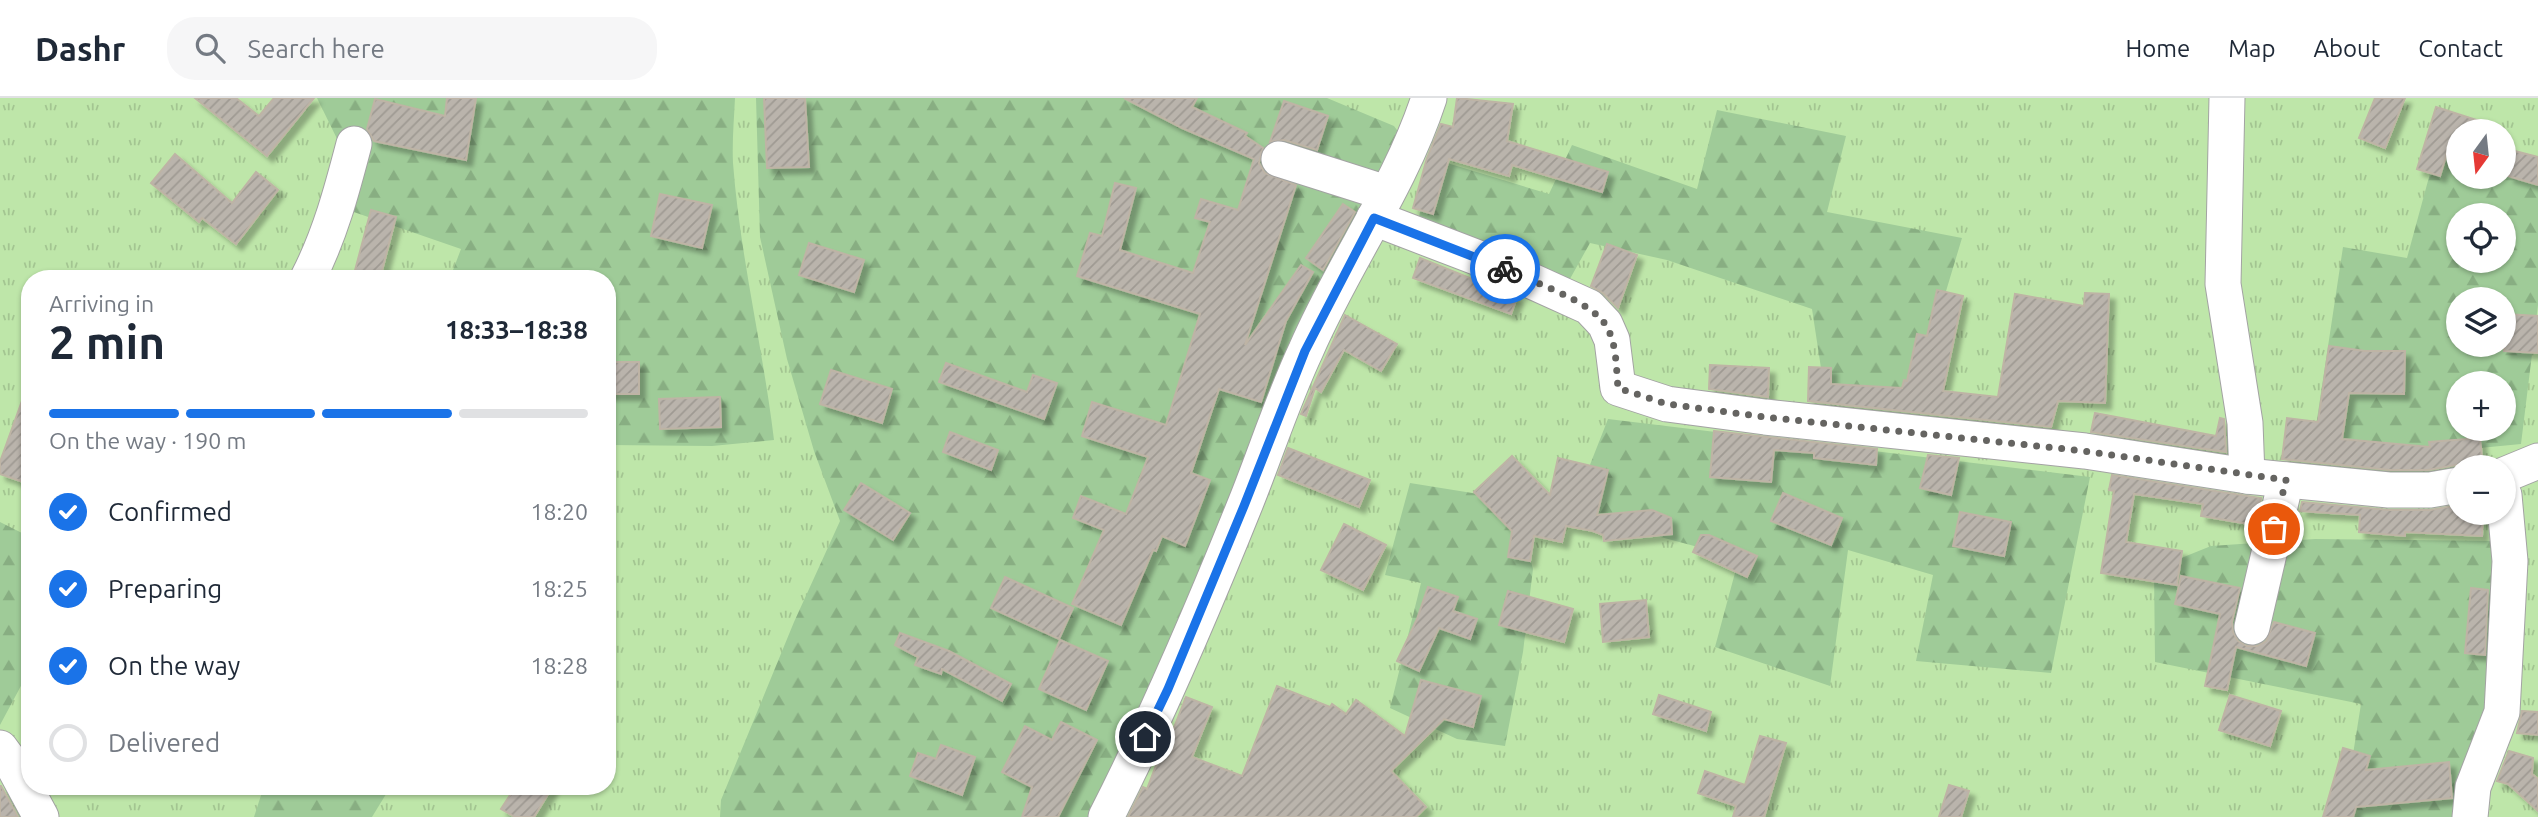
<!DOCTYPE html>
<meta charset="utf-8">
<style>
body{margin:0;font-family:Ubuntu,sans-serif;background:#f6f6f7;color:#1f2937;height:100vh;display:flex;flex-direction:column;font-size:26px;white-space:nowrap}
*{box-sizing:border-box;margin:0}
p{font-size:23px;color:#747a83}
.icon{flex:none;width:38px;height:38px;fill:none;stroke:currentColor;stroke-width:2;stroke-linecap:round;stroke-linejoin:round}
.map{position:relative;flex:1;overflow:hidden}
.side{position:absolute;left:21px;top:172px;width:595px;height:525px;display:flex;flex-direction:column;background:#fff;border-radius:28px;box-shadow:0 2px 5px #0004}
.side>*{flex:none}
.needle{width:46px;rotate:195deg}
.controls{position:absolute;left:2446px;top:21px;display:grid;gap:14px}
.controls a{display:grid;place-items:center;width:70px;height:70px;border-radius:50%;background:#fff;box-shadow:0 2px 5px #0004;font-size:35px}
.pin{position:absolute;display:grid;place-items:center;width:60px;height:60px;color:#fff;margin:-30px;border:4px solid #fff;border-radius:50%;box-shadow:0 2px 7px #0007}
.courier{position:absolute;display:grid;place-items:center;width:70px;height:70px;margin:-35px;border:5px solid #1a73e8;border-radius:50%;background:#fff;color:#222;box-shadow:0 2px 9px #0007}
.overview em{font-style:normal;font-weight:600}
.overview div{display:flex;flex-direction:column-reverse}
.overview{display:flex;align-items:center;justify-content:space-between;height:119px;padding:0 28px}
h1{font-size:46px;font-weight:600;line-height:52px}
.bar{display:grid;grid-template-columns:repeat(4,1fr);gap:10px 7px;align-content:center;height:84px;padding:0 28px}
.bar i{height:9px;border-radius:5px;background:#e0e1e3}
.bar .on{background:#1a73e8}
.bar p{grid-column:span 4}
ol{padding:0 28px;list-style:none}
li{display:flex;align-items:center;gap:21px;height:77px}
li p{margin-inline-start:auto}
li .icon{padding:7px;border-radius:50%;background:#1a73e8;color:#fff;stroke-width:4}
li:last-child{color:#747a83}
li i{width:38px;height:38px;border:4px solid #e0e1e3;border-radius:50%}
header{display:flex;align-items:center;gap:42px;box-sizing:border-box;height:98px;padding:0 35px;background:#fff;border-bottom:2px solid #e0e1e3}
header strong{font-size:33px}
nav{display:flex;gap:38px;margin-inline-start:auto;font-size:24px}
.search{width:490px;height:63px;background:#f6f6f7;display:flex;align-items:center;gap:18px;box-sizing:border-box;padding:0 24px;border-radius:28px;color:#747a83;font-size:26px}
.map>svg:first-child{display:block}
.grass{fill:url(#grass-tufts);fill-rule:evenodd}
.forest{fill:url(#forest-firs);fill-rule:evenodd}
.building{fill:url(#building-hatch);stroke:#beb4a5;stroke-width:2;filter:url(#shadow)}
.lines{fill:none;stroke-linecap:round;stroke-linejoin:round}
.minor-casing{stroke:#a3a3a3;stroke-width:37}
.minor{stroke:#fff;stroke-width:35}
.done{stroke:#656461;stroke-width:7;stroke-dasharray:0 12.6}
.route{stroke:#1a73e8;stroke-width:9}
</style>
<header>
<strong>Dashr</strong>
<div class="search"><svg class="icon" aria-label="search" viewBox="0 0 24 24"><circle cx="10" cy="10" r="6"/><path d="M15 15l6 6"/></svg>Search here</div>
<nav><a>Home</a><a>Map</a><a>About</a><a>Contact</a></nav>
</header>
<div class="map">
<svg width="2538" height="719" viewBox="0 0 2538 719">
<defs>
<pattern id="grass-tufts" width="24" height="20" patternUnits="userSpaceOnUse" patternTransform="scale(1.75)"><rect width="24" height="20" fill="#bee6a9"/><path d="M3 7l-1-3M5 7V3M7 7l1-3M15 17l-1-3M17 17v-4M19 17l1-3" fill="none" stroke="#a3c591"/></pattern>
<pattern id="forest-firs" width="22" height="20" patternUnits="userSpaceOnUse" patternTransform="scale(1.75)"><rect width="22" height="20" fill="#9fcb98"/><path d="M5 1l3.5 6h-7zM16 11l3.5 6h-7z" fill="#88ae82"/></pattern>
<pattern id="building-hatch" width="6" height="6" patternUnits="userSpaceOnUse" patternTransform="scale(1.75)"><rect width="6" height="6" fill="#bab4ac"/><path d="M-1 1l2-2M0 6l6-6M5 7l2-2" fill="none" stroke="#9f9a93"/></pattern>
<filter id="shadow"><feDropShadow dx="6" dy="6" stdDeviation="2" flood-color="#0004"/></filter>
</defs>
<rect width="100%" height="100%" fill="#edebe2"/>
<!-- grass -->
<g class="grass">
<path d="M0,0H2538V367L2459,369V415H2504L2472,719H0ZM2459,33H2504V79H2459ZM2459,117H2504V163H2459ZM30,180H607V688H30ZM2459,201H2504V247H2459ZM2459,285H2504V331H2459Z"/>
<polygon points="2538,371 2538,719 2474,719 2521,373"/>
</g>
<!-- forest -->
<g class="forest">
<path d="M317,0H735C734,21 732,44 733,65C740,158 763,250 774,342L712,348L607,347V180H450L461,151L348,112L343,53Z"/>
<polygon points="756,0 1327,0 1394,28 1415,56 1353,161 1113,719 720,719 721,702 794,524 840,423 814,353 787,261 760,139"/>
<polygon points="1717,12 1846,38 1827,114 1962,140 1910,313 1826,303 1812,211 1667,162 1590,145 1566,188 1417,126 1434,61 1549,96 1572,47 1697,91"/>
<path d="M2435,57L2459,61V79H2504V68L2538,73V207L2521,346L2366,361H2311L2343,149L2407,160ZM2459,117H2504V163H2459ZM2459,201H2504V247H2459ZM2459,285H2504V331H2459Z"/>
<polygon points="1608,321 2090,379 2051,575 1916,563 1933,477 1848,452 1830,588 1715,549 1739,460 1571,415"/>
<polygon points="1410,385 1497,399 1523,434 1533,471 1523,554 1505,648 1457,641 1390,610 1421,485 1385,477"/>
<polygon points="0,424 30,439 30,493 27,500 30,504 30,571 0,627"/>
<polygon points="2315,441 2499,443 2498,583 2460,719 2343,719 2361,606 2155,564 2154,471 2211,448"/>
<polygon points="264,688 391,688 372,719 254,719"/>
</g>
<!-- building -->
<g class="building">
<polygon points="195,0 236,0 259,18 274,0 314,0 267,58"/>
<polygon points="447,0 476,0 466,62 374,43 367,31 375,1 445,18"/>
<polygon points="764,0 805,0 809,69 767,70"/>
<polygon points="1124,0 1197,0 1192,9 1247,35 1245,38 1263,50 1259,65 1265,75 1296,87 1245,247 1301,167 1313,174 1286,223 1261,304 1219,291 1191,375 1210,382 1185,448 1162,438 1156,453 1153,452 1121,527 1072,506 1104,432 1073,420 1081,398 1126,416 1148,359 1082,338 1092,304 1166,327 1200,216 1077,178 1090,135 1102,138 1115,85 1136,90 1120,152 1193,175 1210,124 1195,120 1201,101 1238,112 1254,61 1182,30"/>
<polygon points="1457,0 1513,6 1507,43 1608,74 1602,94 1512,67 1509,78 1449,61 1433,116 1413,110 1427,60 1441,26 1453,29"/>
<polygon points="2375,0 2405,0 2385,50 2359,40"/>
<polygon points="1284,3 1328,18 1317,52 1284,42 1270,44"/>
<polygon points="2436,9 2498,29 2497,33 2459,33 2459,55 2448,52 2440,78 2417,71"/>
<polygon points="2515,53 2538,59 2538,87 2508,78"/>
<polygon points="175,56 232,105 256,74 278,92 236,146 202,120 199,124 151,85"/>
<polygon points="660,96 712,107 702,150 651,138"/>
<polygon points="1343,106 1355,114 1323,172 1306,160"/>
<polygon points="371,112 396,119 380,180 353,180"/>
<polygon points="809,145 864,162 854,194 799,177"/>
<polygon points="1607,146 1637,157 1618,210 1603,195 1591,188"/>
<polygon points="1420,160 1517,199 1511,216 1413,180"/>
<polygon points="1937,192 1963,198 1943,293 1998,299 2015,196 2084,208 2085,195 2109,196 2105,305 2058,303 2051,329 1808,303 1809,269 1831,270 1831,286 1902,290 1904,282 1907,283 1917,236 1927,238"/>
<polygon points="2504,216 2538,218 2538,255 2504,253"/>
<polygon points="1345,217 1397,246 1381,273 1344,252 1321,294 1315,290 1306,318 1301,316"/>
<polygon points="2329,248 2365,253 2405,253 2404,296 2349,295 2342,341 2430,349 2429,344 2480,340 2483,369 2456,367 2428,372 2390,372 2282,361 2287,320 2318,324"/>
<rect x="607" y="264" width="32" height="32"/>
<polygon points="946,265 1027,294 1033,277 1057,285 1044,321 939,284"/>
<polygon points="1710,267 1769,270 1768,299 1709,291"/>
<polygon points="831,272 892,291 882,325 820,306"/>
<polygon points="27,289 30,289 30,373 26,385 0,376 0,364"/>
<polygon points="720,299 721,329 660,331 659,301"/>
<polygon points="2095,315 2216,338 2220,320 2224,321 2226,354 2091,334"/>
<polygon points="1714,333 1877,351 1876,367 1814,360 1814,355 1774,352 1771,384 1710,379"/>
<polygon points="950,334 998,352 991,372 943,354"/>
<polygon points="1288,350 1370,382 1359,409 1278,377"/>
<polygon points="1928,357 1959,360 1951,397 1920,390"/>
<polygon points="1512,358 1550,397 1558,360 1608,372 1597,417 1652,412 1671,420 1672,436 1604,443 1603,437 1593,433 1566,428 1562,444 1534,438 1530,463 1508,459 1512,433 1474,394"/>
<polygon points="2112,377 2261,400 2255,427 2201,418 2203,406 2134,396 2126,444 2182,453 2177,487 2101,475 2114,393 2109,392"/>
<polygon points="861,385 910,415 893,442 844,412"/>
<polygon points="1783,395 1842,420 1831,447 1771,423"/>
<polygon points="2302,404 2389,412 2430,412 2459,407 2459,415 2483,415 2482,438 2405,434 2405,438 2359,434 2360,417 2300,413"/>
<polygon points="1960,414 2011,424 2004,458 1953,448"/>
<polygon points="1344,426 1386,447 1363,492 1321,472"/>
<polygon points="1701,437 1709,437 1757,458 1747,479 1693,454"/>
<polygon points="2181,478 2240,490 2232,524 2233,534 2238,543 2247,548 2257,548 2266,543 2274,524 2315,535 2306,568 2236,549 2227,592 2205,588 2220,516 2175,506"/>
<polygon points="1005,479 1073,510 1059,541 991,510"/>
<polygon points="1428,489 1458,499 1453,513 1477,521 1470,541 1439,530 1419,573 1397,563 1417,521"/>
<polygon points="2471,490 2488,492 2485,557 2465,555"/>
<polygon points="1508,493 1573,511 1564,544 1499,527"/>
<polygon points="1646,502 1649,539 1603,544 1600,506"/>
<polygon points="900,535 949,553 1011,586 1002,603 942,571 941,576 915,567 918,559 895,547"/>
<polygon points="1060,542 1108,563 1086,612 1039,591"/>
<polygon points="1421,582 1481,598 1473,629 1444,621 1391,673 1426,709 1416,719 1128,719 1143,689 1147,691 1163,649 1166,650 1186,599 1212,609 1192,659 1242,678 1277,588 1330,609 1332,606 1346,616 1356,602 1405,638"/>
<polygon points="1659,597 1711,614 1706,633 1653,616"/>
<polygon points="2230,597 2281,613 2270,648 2219,632"/>
<polygon points="2522,613 2538,614 2538,637 2517,635"/>
<polygon points="1061,624 1097,642 1058,719 1022,719 1032,689 1002,674 1025,628 1052,642"/>
<polygon points="1760,638 1786,645 1764,719 1733,719 1736,708 1698,695 1705,673 1745,687"/>
<polygon points="941,647 975,659 962,697 910,678 918,655 936,661"/>
<polygon points="2343,650 2370,658 2366,672 2449,664 2452,700 2356,709 2353,719 2323,719"/>
<polygon points="2509,653 2533,660 2532,676 2538,681 2538,713 2508,686 2497,683"/>
<polygon points="1949,687 1969,693 1961,719 1939,719"/>
<polygon points="0,688 1,688 18,719 0,719"/>
<polygon points="516,688 553,688 534,719 515,719 501,711"/>
</g>
<g class="lines">
<defs>
<g id="minor">
<polyline points="2227,0 2223,186 2245,325 2247,378"/>
<polyline points="1279,61 1386,95"/>
<polyline points="1374,120 1494,166 1589,209 1605,226 1612,242 1618,290 1667,306 1765,319 2085,353 2247,378 2389,392 2430,392 2459,387"/>
<path d="M308,180C330,137 342,92 354,46"/>
<polyline points="2504,377 2538,363"/>
<polyline points="2252,529 2286,382"/>
<polyline points="0,650 14,669 41,719"/>
<path d="M1106,719C1158,617 1203,511 1246,404C1266,354 1283,301 1306,252C1343,166 1400,89 1429,0"/>
<polyline points="2470,719 2473,689 2502,614 2510,463 2504,397"/>
</g>
</defs>
<!-- minor casing -->
<use href="#minor" class="minor-casing"/>
<!-- minor -->
<use href="#minor" class="minor"/>
</g>
<g class="lines">
<!-- done -->
<path class="done" d="M1505,171C1531,183 1590,203 1605,226C1617,244 1616,269 1618,290L1667,306L1765,319L2084,353L2286,382L2274,431"/>
<!-- route -->
<polyline class="route" points="1145,639 1168,591 1244,408 1305,253 1374,120 1505,171"/>
</g>
</svg>
<div class="controls">
<a><svg class="needle" viewBox="-14 -14 28 28"><path d="M0-13l5 13h-10z" fill="#e53935"/><path d="M0 13l5-13h-10z" fill="#747a83"/></svg></a>
<a><svg class="icon" aria-label="locate" viewBox="0 0 24 24"><circle cx="12" cy="12" r="6"/><path d="M12 2v4M12 18v4M2 12h4M18 12h4"/></svg></a>
<a><svg class="icon" aria-label="layers" viewBox="0 0 24 24"><path d="M12 4l9 5-9 5-9-5zM3 14l9 5 9-5"/></svg></a>
<a>+</a>
<a>−</a>
</div>
<div class="pin" style="left:2274px;top:431px;background:#ea580c"><svg class="icon" aria-label="bag" viewBox="0 0 24 24"><path d="M5 8h14l-1 12H6zM9 8a3 3 0 0 1 6 0"/></svg></div>
<div class="pin" style="left:1145px;top:639px;background:#1f2937"><svg class="icon" aria-label="home" viewBox="0 0 24 24"><path d="M3 11l9-7 9 7M6 9v11h12V9"/></svg></div>
<div class="courier" style="left:1505px;top:171px"><svg class="icon" aria-label="bike" viewBox="0 0 24 24"><circle cx="6" cy="16" r="4"/><circle cx="18" cy="16" r="4"/><path d="M6 16l4-8h5l3 8M10 8l3 8H6M13 5h3"/></svg></div>
<section class="side">
<div class="overview"><div><h1>2 min</h1><p>Arriving in</p></div><em>18:33–18:38</em></div>
<div class="bar"><i class="on"></i><i class="on"></i><i class="on"></i><i></i><p>On the way · 190 m</p></div>
<ol>
<li><svg class="icon" aria-label="check" viewBox="0 0 24 24"><path d="M5 12l5 5 9-10"/></svg>Confirmed<p>18:20</p></li>
<li><svg class="icon" aria-label="check" viewBox="0 0 24 24"><path d="M5 12l5 5 9-10"/></svg>Preparing<p>18:25</p></li>
<li><svg class="icon" aria-label="check" viewBox="0 0 24 24"><path d="M5 12l5 5 9-10"/></svg>On the way<p>18:28</p></li>
<li><i></i>Delivered</li>
</ol>
</section>
</div>
